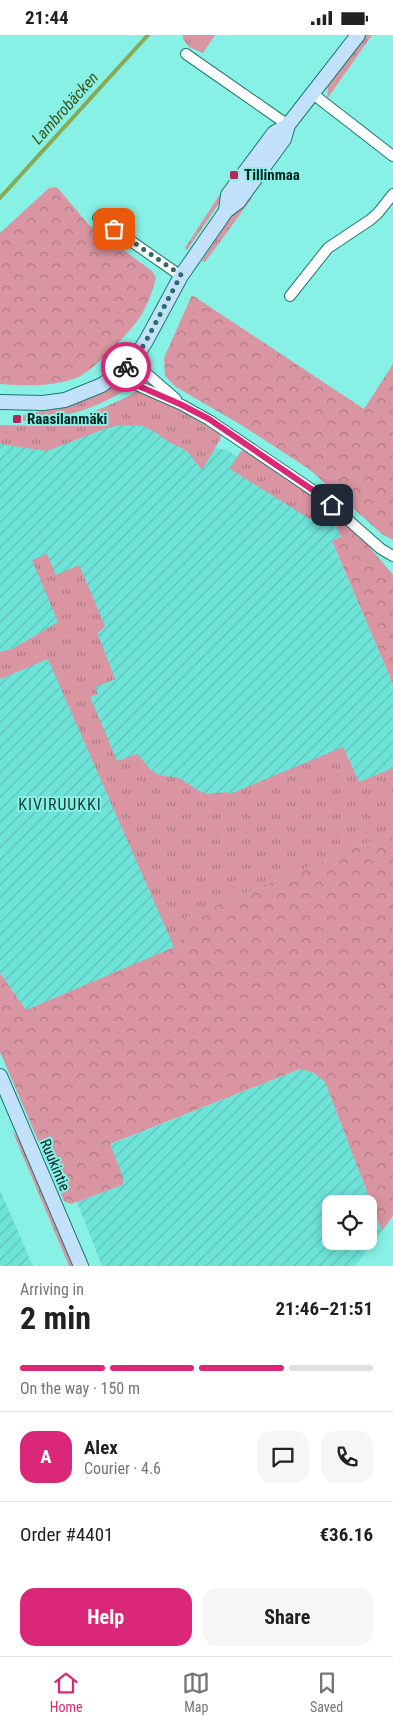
<!DOCTYPE html>
<meta charset="utf-8">
<style>
body{margin:0;font-family:"Roboto Condensed",sans-serif;background:#f6f6f6;color:#202124;height:100vh;display:flex;flex-direction:column;font-size:19px;white-space:nowrap}
*{box-sizing:border-box;margin:0}
p{font-size:16px;color:#757577}
.icon{flex:none;width:28px;height:28px;fill:none;stroke:currentColor;stroke-width:2;stroke-linecap:round;stroke-linejoin:round}
.map{position:relative;height:1231px;overflow:hidden}
.sheet{display:flex;flex-direction:column;background:#fff;flex:1}
.sheet>*{flex:none}
.controls{position:absolute;left:322px;top:1160px;display:grid;gap:10px}
.controls a{display:grid;place-items:center;width:55px;height:55px;border-radius:10px;background:#fff;box-shadow:0 2px 12px #0003;font-size:25px}
.pin{position:absolute;display:grid;place-items:center;width:42px;height:42px;color:#fff;margin:-21px;border-radius:10px;box-shadow:0 2px 8px #0006}
.courier{position:absolute;display:grid;place-items:center;width:50px;height:50px;margin:-25px;border:4px solid #db2777;border-radius:50%;background:#fff;color:#222;box-shadow:0 1px 6px #0007}
.head em{font-style:normal;font-weight:700}
.head div{display:flex;flex-direction:column-reverse}
.head{display:flex;align-items:center;justify-content:space-between;height:85px;padding:0 20px}
h1{font-size:32px;font-weight:700;line-height:38px}
.bar{display:grid;grid-template-columns:repeat(4,1fr);gap:8px 5px;align-content:center;height:60px;padding:0 20px}
.bar i{height:6px;border-radius:4px;background:#e0e0e0}
.bar .active{background:#db2777}
.bar p{grid-column:span 4}
.line{display:flex;align-items:center;gap:12px;padding:0 20px;border-top:1px solid #e0e0e0}
.line div{flex:1}
.round{display:grid;place-items:center;flex:none;width:52px;height:52px;border-radius:15px;background:#f6f6f6}
.button{display:flex;gap:10px;margin-top:auto;padding:10px 20px}
.button a{flex:1;height:58px;border-radius:15px;background:#db2777;color:#fff;font-size:20px;font-weight:700;line-height:58px;text-align:center}
.button a+a{background:#f6f6f6;color:#202124}
.status{display:flex;justify-content:space-between;align-items:center;height:35px;padding:0 25px;background:#fff;direction:ltr}
.status svg{height:14px;fill:currentColor}
.tabs{display:flex;justify-content:space-around;align-items:center;height:70px;border-top:1px solid #e0e0e0;background:#fff;font-size:14px;color:#757577}
.tabs a{display:grid;justify-items:center;gap:2px}
.tabs .active{color:#db2777}
.map>svg:first-child{display:block}
.industrial{fill:url(#industrial-furrows);fill-rule:evenodd}
.grass{fill:url(#grass-tufts)}
.forest{fill:url(#forest-crowns)}
.lines{fill:none;stroke-linecap:round;stroke-linejoin:round}
.stream{stroke:#88aa54;stroke-width:4}
.street-casing{stroke:#207770;stroke-width:12}
.secondary-casing{stroke:#207770;stroke-width:16}
.street{stroke:#fff;stroke-width:10}
.secondary{stroke:#c2e2fb;stroke-width:14}
.done{stroke:#2f6b65;stroke-width:5;stroke-dasharray:0 9}
.route{stroke:#db2777;stroke-width:6}
.poi-dot{fill:#b72756;stroke:#87f1e6;stroke-width:2}
.labels{text-anchor:middle;dominant-baseline:central;stroke-width:4;stroke-linejoin:round;paint-order:stroke}
.poi-label{font-size:15px;font-weight:bold;fill:#002320;stroke:#87f1e6;text-anchor:start}
.street-label{font-size:15px;fill:#002320;stroke:#87f1e6}
.water-label{font-size:16px;font-style:italic;fill:#3d5316;stroke:#87f1e6}
.neighbourhood-label{font-size:16px;letter-spacing:1px;fill:#183a36;stroke:#87f1e6}
</style>
<div class="status"><b>21:44</b><svg viewBox="0 0 49 12"><path d="M0 12V9h3v3zM5 12V6h3v6zM10 12V3h3v9zM15 12V0h3v12zM26 1h20v11H26zM47 4h2v5h-2z"/></svg></div>
<div class="map">
<svg width="393" height="1231" viewBox="0 0 393 1231">
<defs>
<pattern id="industrial-furrows" width="10" height="10" patternUnits="userSpaceOnUse" patternTransform="scale(1.25)"><rect width="10" height="10" fill="#6ee3d8"/><path d="M-1 1l2-2M0 10L10 0M9 11l2-2" fill="none" stroke="#5ec2b9"/></pattern>
<pattern id="grass-tufts" width="24" height="20" patternUnits="userSpaceOnUse" patternTransform="scale(1.25)"><rect width="24" height="20" fill="#da95a2"/><path d="M3 7l-1-3M5 7V3M7 7l1-3M15 17l-1-3M17 17v-4M19 17l1-3" fill="none" stroke="#ae7984"/></pattern>
<pattern id="forest-crowns" width="20" height="18" patternUnits="userSpaceOnUse" patternTransform="scale(1.25)"><rect width="20" height="18" fill="#da95a2"/><path d="M2 6a3 3 0 1 1 6 0M12 15a3 3 0 1 1 6 0" fill="none" stroke="#ae7984"/></pattern>
</defs>
<rect width="100%" height="100%" fill="#87f1e6"/>
<!-- industrial -->
<g class="industrial">
<polygon points="137,366 215,413 227,415 334,483 333,484 341,502 332,507 393,649 393,797 178,886 187,907 26,975 0,938 0,395 47,397"/>
<path d="M300,1034L314,1038L325,1047L382,1196L355,1231H102L77,1167L122,1150L124,1145L109,1110ZM331,1169H369V1206H331Z"/>
<polygon points="0,1155 33,1231 0,1231"/>
</g>
<!-- grass -->
<g class="grass">
<polygon points="183,0 215,0 203,18 189,12 183,4"/>
<polygon points="366,0 372,0 327,64 328,52"/>
<polygon points="229,145 233,148 187,215 185,213"/>
<polygon points="248,160 252,163 205,227 202,226 226,189"/>
<path d="M118,350L130,352C99,373 60,385 23,386V380L78,368Z"/>
<path d="M138,354L162,364L220,399L221,403L202,435L187,416L169,407L155,397L143,391L120,390L104,394L47,416L0,409V390C44,392 75,386 114,368C122,364 131,361 138,354Z"/>
<polygon points="244,415 302,451 337,478 333,484 323,488 310,484 230,434 240,417"/>
<polygon points="47,519 56,540 79,530 105,591 98,598 98,600 115,644 95,652 98,659 90,662 117,726 137,719 151,735 159,740 179,743 199,756 208,759 227,757 230,759 343,712 359,747 393,733 393,797 178,886 187,907 174,912 48,624 0,644 0,617 14,613 58,587 32,525"/>
<polygon points="12,1095 25,1113 76,1231 69,1231"/>
</g>
<!-- forest -->
<g class="forest">
<path d="M57,152L88,189L152,236L156,243C153,255 147,271 140,282C130,297 93,337 76,343C52,352 25,351 0,349V198L49,153Z"/>
<polygon points="192,260 364,374 393,329 393,505 382,499 309,434 243,391 176,352 165,341 164,323"/>
<polygon points="337,478 358,498 393,540 393,649 332,506 341,502 333,484"/>
<polygon points="393,797 393,1181 382,1196 325,1047 314,1038 300,1034 110,1109 124,1145 122,1150 77,1167 70,1169 64,1166 0,1017 0,938 26,975 186,907 178,886"/>
</g>
<g class="lines">
<!-- stream -->
<polyline class="stream" points="0,163 148,0"/>
<defs>
<g id="street">
<polyline points="186,19 288,90"/>
<polyline points="313,59 393,121"/>
<polyline points="98,183 181,241"/>
<polyline points="290,261 328,213 370,185 378,178 393,159"/>
<polyline points="135,323 146,338 176,364"/>
<polyline points="116,341 182,370 209,385 320,460 381,514 393,521"/>
</g>
<g id="secondary">
<polyline points="226,176 228,160 274,98 288,90"/>
<polyline points="0,367 43,368 65,365 102,350 127,331 135,323 146,306 181,241 226,176 238,167 284,104 288,90 358,0"/>
<polyline points="0,1041 81,1231"/>
</g>
</defs>
<!-- street casing -->
<use href="#street" class="street-casing"/>
<!-- secondary casing -->
<use href="#secondary" class="secondary-casing"/>
<!-- street -->
<use href="#street" class="street"/>
<!-- secondary -->
<use href="#secondary" class="secondary"/>
</g>
<g class="lines">
<!-- done -->
<polyline class="done" points="114,194 181,240 146,306 135,324 126,332"/>
<!-- route -->
<polyline class="route" points="126,332 116,341 182,370 209,384 320,460 332,470"/>
</g>
<!-- markers -->
<g class="poi-dot">
<rect x="229" y="135" width="10" height="10" rx="2.5"/>
<rect x="12" y="379" width="10" height="10" rx="2.5"/>
</g>
<g class="labels">
<!-- poi labels -->
<g class="poi-label">
<text x="244" y="140">Tillinmaa</text>
<text x="27" y="384">Raasilanmäki</text>
</g>
<!-- street labels -->
<g class="street-label">
<text transform="translate(55 1130) rotate(67)">Ruukintie</text>
</g>
<!-- water labels -->
<g class="water-label">
<text transform="translate(65 73) rotate(-48)">Lambrobäcken</text>
</g>
<!-- neighbourhood labels -->
<g class="neighbourhood-label">
<text x="60" y="769">KIVIRUUKKI</text>
</g>
</g>
</svg>
<div class="controls">
<a><svg class="icon" aria-label="locate" viewBox="0 0 24 24"><circle cx="12" cy="12" r="6"/><path d="M12 2v4M12 18v4M2 12h4M18 12h4"/></svg></a>
</div>
<div class="pin" style="left:114px;top:194px;background:#ea580c"><svg class="icon" aria-label="bag" viewBox="0 0 24 24"><path d="M5 8h14l-1 12H6zM9 8a3 3 0 0 1 6 0"/></svg></div>
<div class="pin" style="left:332px;top:470px;background:#1f2937"><svg class="icon" aria-label="home" viewBox="0 0 24 24"><path d="M3 11l9-7 9 7M6 9v11h12V9"/></svg></div>
<div class="courier" style="left:126px;top:332px"><svg class="icon" aria-label="bike" viewBox="0 0 24 24"><circle cx="6" cy="16" r="4"/><circle cx="18" cy="16" r="4"/><path d="M6 16l4-8h5l3 8M10 8l3 8H6M13 5h3"/></svg></div>
</div>
<section class="sheet">
<div class="head"><div><h1>2 min</h1><p>Arriving in</p></div><em>21:46–21:51</em></div>
<div class="bar"><i class="active"></i><i class="active"></i><i class="active"></i><i></i><p>On the way · 150 m</p></div>
<div class="line" style="height:90px"><b class="round" style="background:#db2777;color:#fff">A</b><div><b>Alex</b><p>Courier · 4.6</p></div><a class="round"><svg class="icon" aria-label="chat" viewBox="0 0 24 24"><path d="M4 5h16v11H9l-5 4z"/></svg></a><a class="round"><svg class="icon" aria-label="phone" viewBox="0 0 24 24"><path d="M5 4h4l2 5-3 2q2 4 5 5l2-3 5 2v4C11 20 4 13 5 4z"/></svg></a></div>
<div class="line" style="height:65px"><div>Order #4401</div><b>€36.16</b></div>
<div class="button"><a>Help</a><a>Share</a></div>
</section>
<nav class="tabs">
<a class="active"><svg class="icon" aria-label="home" viewBox="0 0 24 24"><path d="M3 11l9-7 9 7M6 9v11h12V9"/></svg>Home</a>
<a><svg class="icon" aria-label="map" viewBox="0 0 24 24"><path d="M3 6l6-2 6 2 6-2v14l-6 2-6-2-6 2zM9 4v14M15 6v14"/></svg>Map</a>
<a><svg class="icon" aria-label="saved" viewBox="0 0 24 24"><path d="M7 4h10v16l-5-4-5 4z"/></svg>Saved</a>
</nav>
